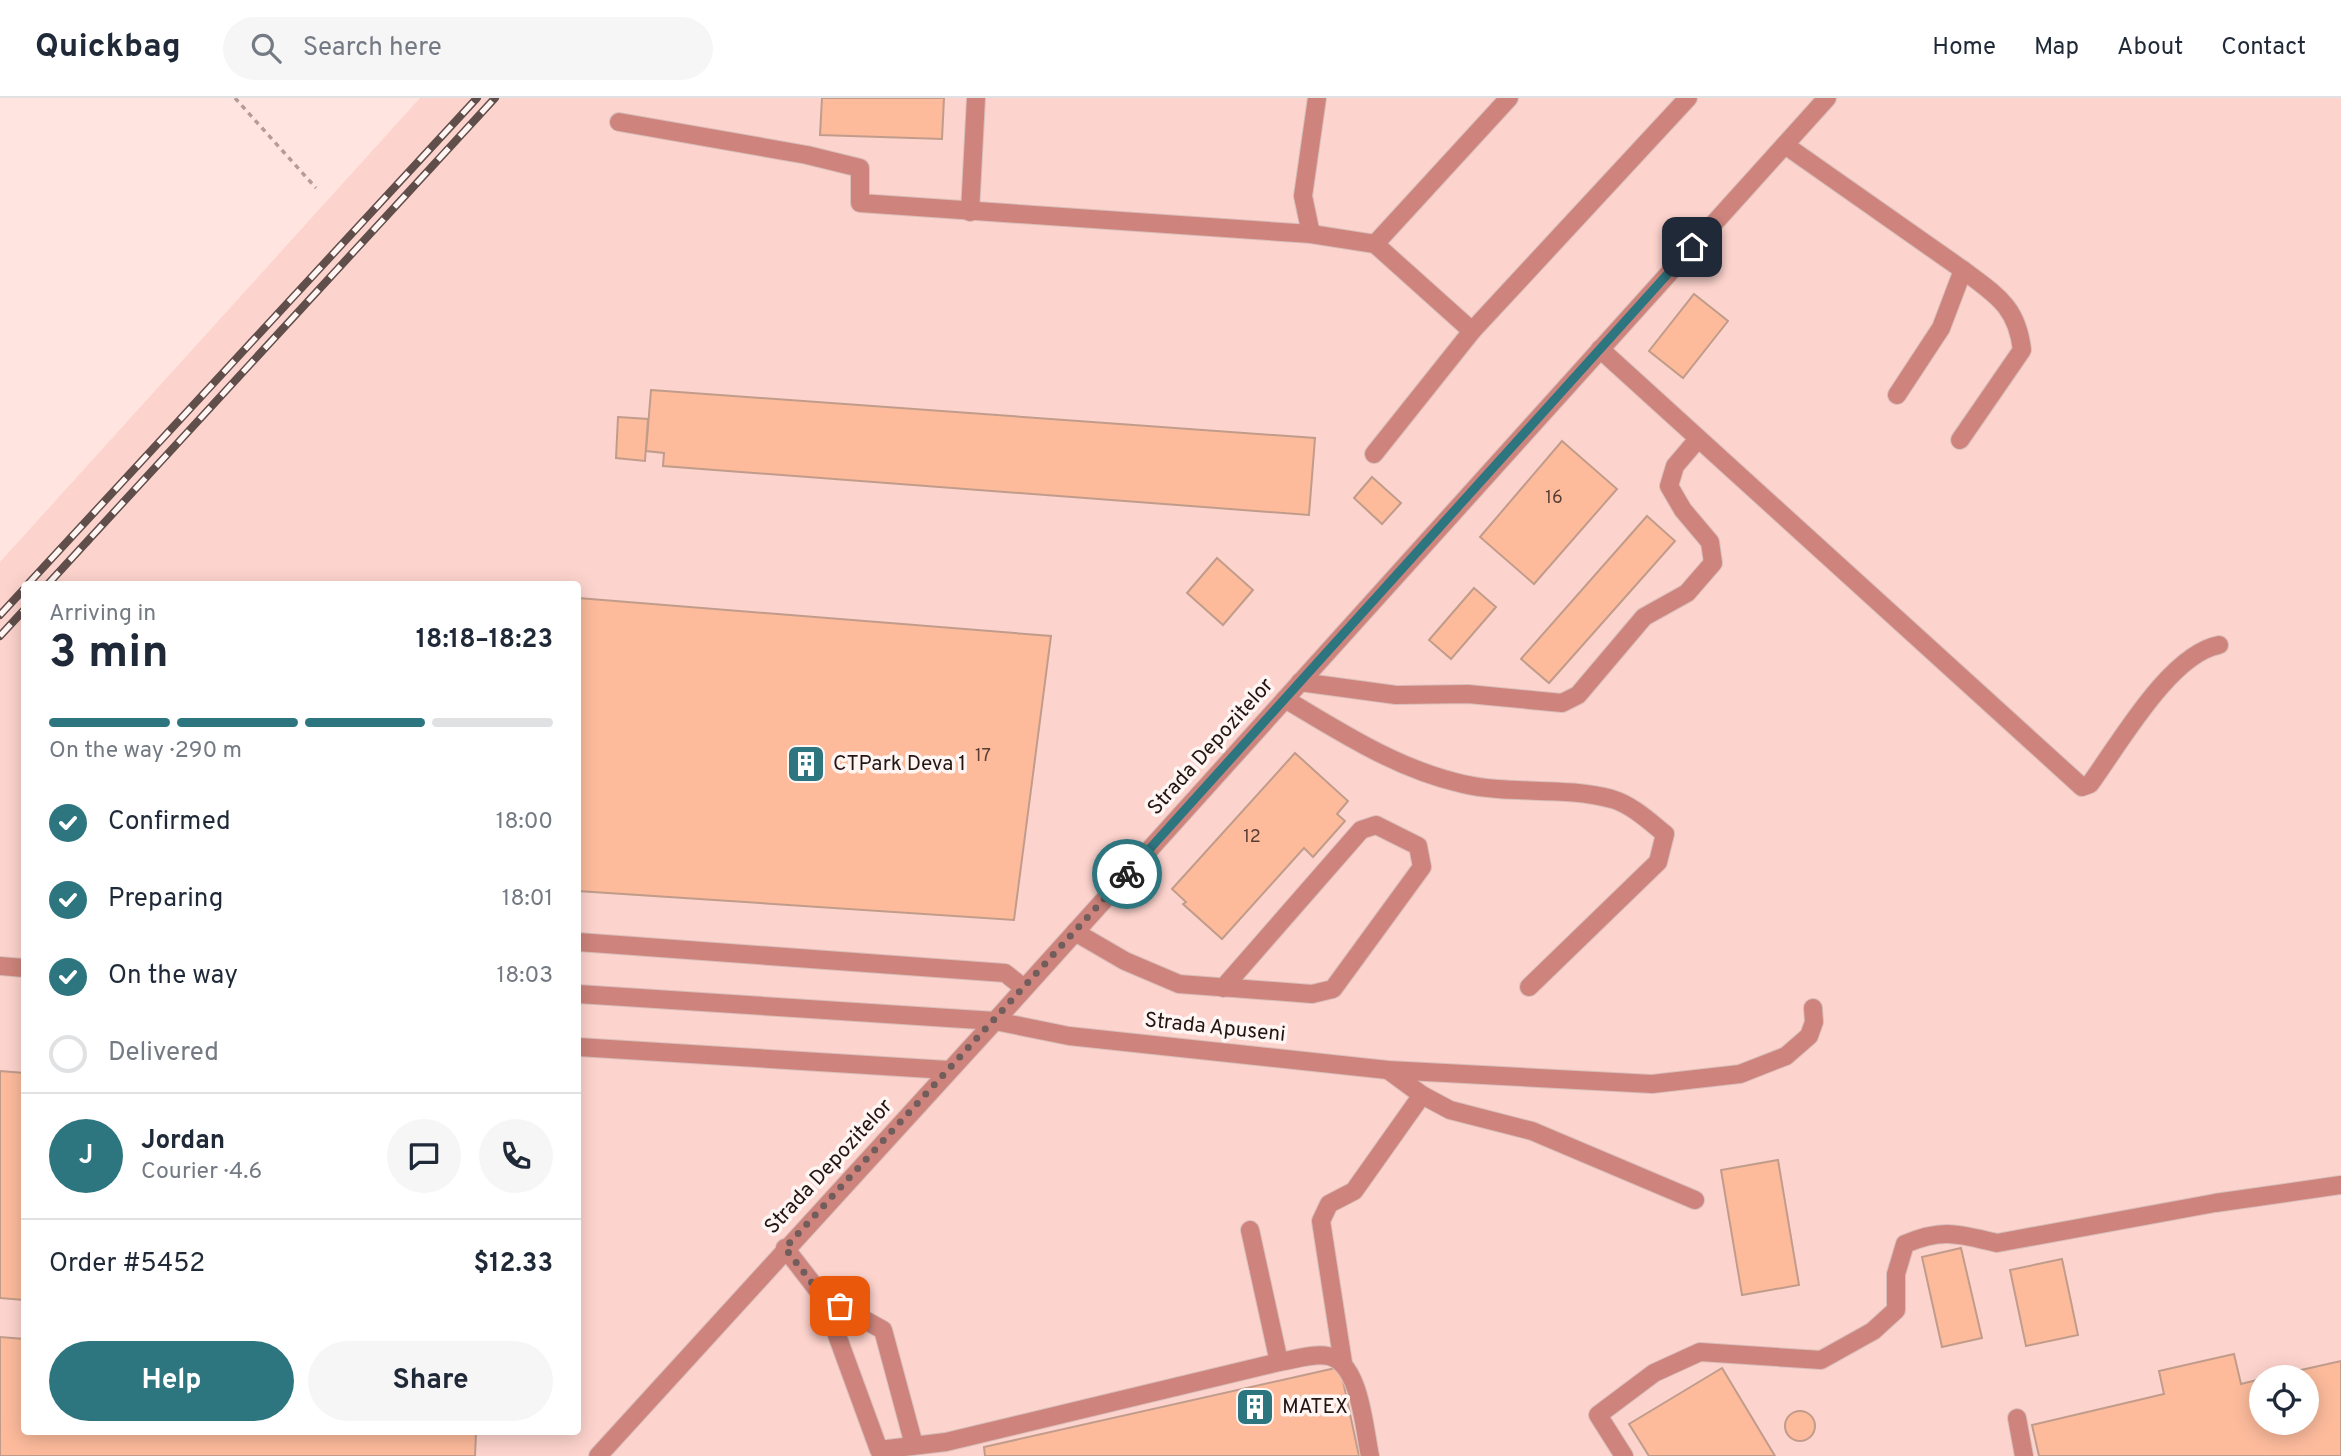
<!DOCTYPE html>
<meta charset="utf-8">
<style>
body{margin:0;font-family:Overpass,sans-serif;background:#f6f6f7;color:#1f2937;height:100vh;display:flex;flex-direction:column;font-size:26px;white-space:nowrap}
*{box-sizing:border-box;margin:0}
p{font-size:23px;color:#747a83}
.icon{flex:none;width:38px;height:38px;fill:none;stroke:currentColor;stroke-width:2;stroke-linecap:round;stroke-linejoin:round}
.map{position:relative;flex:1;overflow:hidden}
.panel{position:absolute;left:21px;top:483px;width:560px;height:854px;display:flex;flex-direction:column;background:#fff;border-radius:7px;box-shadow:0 4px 18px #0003}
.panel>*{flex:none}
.fabs{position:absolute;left:2249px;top:1267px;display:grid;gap:14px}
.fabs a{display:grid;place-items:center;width:70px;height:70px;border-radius:50%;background:#fff;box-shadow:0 4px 18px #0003;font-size:35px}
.pin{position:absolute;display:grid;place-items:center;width:60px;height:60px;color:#fff;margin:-30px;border-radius:14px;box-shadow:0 4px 10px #0006}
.courier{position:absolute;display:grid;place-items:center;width:70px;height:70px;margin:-35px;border:5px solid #2e767f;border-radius:50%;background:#fff;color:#222;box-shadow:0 2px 9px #0007}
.summary em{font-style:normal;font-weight:700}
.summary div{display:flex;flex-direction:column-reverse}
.summary{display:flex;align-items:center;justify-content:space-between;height:119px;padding:0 28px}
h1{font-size:46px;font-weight:700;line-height:52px}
.bar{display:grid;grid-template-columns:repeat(4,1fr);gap:10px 7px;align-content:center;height:84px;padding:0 28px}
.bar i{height:9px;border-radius:5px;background:#e0e1e3}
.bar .selected{background:#2e767f}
.bar p{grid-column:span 4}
.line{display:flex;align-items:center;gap:18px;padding:0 28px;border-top:2px solid #e0e1e3}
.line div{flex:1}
.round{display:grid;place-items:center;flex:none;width:74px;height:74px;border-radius:37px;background:#f6f6f7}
ol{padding:0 28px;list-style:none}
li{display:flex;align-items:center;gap:21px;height:77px}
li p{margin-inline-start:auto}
li .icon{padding:7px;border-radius:50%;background:#2e767f;color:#fff;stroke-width:4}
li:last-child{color:#747a83}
li i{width:38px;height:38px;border:4px solid #e0e1e3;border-radius:50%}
.button{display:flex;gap:14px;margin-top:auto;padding:14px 28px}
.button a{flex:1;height:80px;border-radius:42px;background:#2e767f;color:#fff;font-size:28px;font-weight:700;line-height:80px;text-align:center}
.button a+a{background:#f6f6f7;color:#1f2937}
header{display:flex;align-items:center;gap:42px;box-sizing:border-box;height:98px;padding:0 35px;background:#fff;border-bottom:2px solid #e0e1e3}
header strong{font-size:33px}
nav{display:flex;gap:38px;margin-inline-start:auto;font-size:24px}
.search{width:490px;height:63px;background:#f6f6f7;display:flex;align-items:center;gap:18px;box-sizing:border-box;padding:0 24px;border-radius:38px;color:#747a83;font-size:26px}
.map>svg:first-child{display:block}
.built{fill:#fdd3cd;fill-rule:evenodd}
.building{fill:#fdbb9c;stroke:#c19c8b;stroke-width:2}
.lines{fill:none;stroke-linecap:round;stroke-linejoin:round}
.minor-casing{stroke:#d8bfbb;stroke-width:20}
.path{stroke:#b39c99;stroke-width:3.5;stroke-dasharray:5 5;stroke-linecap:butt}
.minor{stroke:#ce847c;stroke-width:18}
.rail-casing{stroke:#604e4b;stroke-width:8}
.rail{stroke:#fff6f4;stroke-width:5;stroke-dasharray:16;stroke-linecap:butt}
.done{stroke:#715d5b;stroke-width:7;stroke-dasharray:0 12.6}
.route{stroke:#2e767f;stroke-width:9}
.labels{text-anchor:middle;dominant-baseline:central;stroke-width:7;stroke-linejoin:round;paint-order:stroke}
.number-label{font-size:18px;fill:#5a3e35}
.street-label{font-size:21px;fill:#241513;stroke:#fff6f4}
.poi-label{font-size:21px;fill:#241513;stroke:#fff6f4;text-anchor:start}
</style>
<header>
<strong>Quickbag</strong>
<div class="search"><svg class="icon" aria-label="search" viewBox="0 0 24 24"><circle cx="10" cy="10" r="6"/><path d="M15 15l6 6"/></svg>Search here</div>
<nav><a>Home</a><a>Map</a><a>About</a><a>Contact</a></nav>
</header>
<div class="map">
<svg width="2341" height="1358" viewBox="0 0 2341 1358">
<rect width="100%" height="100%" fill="#ffe4e0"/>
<!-- built -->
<path class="built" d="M420,0H2341V1358H0V464ZM24,486H578V1334H24ZM2261,1279H2306V1325H2261Z"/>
<!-- building -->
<g class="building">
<polygon points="822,0 944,0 942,41 820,37"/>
<polygon points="1694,196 1728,223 1683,280 1649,253"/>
<polygon points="651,292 1315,340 1309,417 663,368 664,355 646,353"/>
<polygon points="618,319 648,321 645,363 616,360"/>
<polygon points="1562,343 1617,391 1534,486 1480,439"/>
<polygon points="1372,379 1401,405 1382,426 1354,400"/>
<polygon points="1647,418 1675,443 1549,585 1521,561"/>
<polygon points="1217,460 1253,492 1223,527 1187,495"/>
<polygon points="1474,490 1496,509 1451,561 1429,542"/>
<polygon points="578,500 1051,538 1014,822 578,793"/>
<polygon points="1295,655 1348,703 1337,716 1345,723 1313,759 1304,750 1222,841 1183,806 1186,804 1172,791"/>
<polygon points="0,973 24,975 24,1202 0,1200"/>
<polygon points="1778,1062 1799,1187 1742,1197 1721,1072"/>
<polygon points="1961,1150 1982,1240 1942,1249 1922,1159"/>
<polygon points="2062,1161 2078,1237 2026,1248 2010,1172"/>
<polygon points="0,1239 24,1241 24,1334 476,1334 475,1358 0,1358"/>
<polygon points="2234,1256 2241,1286 2261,1281 2261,1325 2306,1325 2306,1279 2270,1279 2341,1263 2341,1358 2039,1358 2032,1327 2164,1296 2159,1273"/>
<polygon points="1340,1269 1359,1358 985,1358 984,1349"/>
<polygon points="1722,1270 1775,1358 1649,1358 1629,1326"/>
<circle cx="1800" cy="1328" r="15"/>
</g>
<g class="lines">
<defs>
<g id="minor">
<polyline points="619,24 807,57 860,70 860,105 1311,136 1375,146 1472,233 1374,356"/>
<polyline points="1785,47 1963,172 1941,230 1897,297"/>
<polyline points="970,114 976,0"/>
<polyline points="1311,136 1303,98 1317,0"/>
<polyline points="1375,146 1509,0"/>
<polyline points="1472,233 1688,0"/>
<path d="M1600,251L2082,689L2090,686C2120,645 2170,556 2219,547"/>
<path d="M1960,342L2022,252C2017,208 1996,197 1963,172"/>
<polyline points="1300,584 1396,597 1468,596 1562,605 1578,597 1644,519 1687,495 1713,465 1710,444 1683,412 1669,388 1675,368 1698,341"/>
<path d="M1285,601C1342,635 1397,671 1463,686C1511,697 1564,688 1612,701C1632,707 1649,723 1665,736L1658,764L1529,889"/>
<polyline points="1075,834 1125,863 1179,886 1312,896 1333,891 1422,769 1418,748 1376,727 1361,732 1223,890"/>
<polyline points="578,844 1005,875 1024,890"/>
<polyline points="0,868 24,870"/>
<polyline points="578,896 995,923 1069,938 1388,972 1652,986 1740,976 1786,958 1809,938 1814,924 1813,910"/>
<polyline points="578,949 948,972"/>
<polyline points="1388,972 1422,997 1450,1012 1532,1033 1695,1102"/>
<polyline points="1250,1132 1279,1264"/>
<path d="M785,1150L823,1199L879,1352L946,1344L1279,1264C1293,1262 1314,1255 1328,1258C1360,1264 1364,1330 1370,1358"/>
<polyline points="823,1199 883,1232 914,1347"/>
<polyline points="1343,1265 1321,1123 1329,1106 1354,1093 1422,997"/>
<polyline points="2017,1320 2024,1358"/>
<polyline points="598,1358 995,923 1827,0"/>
<path d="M1624,1358L1598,1317L1654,1275L1700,1254L1821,1262L1873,1233L1896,1212V1176L1905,1146C1943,1130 1958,1136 1997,1145L2215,1105L2341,1087"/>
</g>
</defs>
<!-- minor casing -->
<use href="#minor" class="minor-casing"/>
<!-- path -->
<polyline class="path" points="235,0 316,90"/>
<!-- minor -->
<use href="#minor" class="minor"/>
<defs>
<g id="rail">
<polyline points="28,486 477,0"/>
<polyline points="48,486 495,0"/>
<polyline points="0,517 24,491"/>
<polyline points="0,538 24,512"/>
</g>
</defs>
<!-- rail casing -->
<use href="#rail" class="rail-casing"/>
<!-- rail -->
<use href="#rail" class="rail"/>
</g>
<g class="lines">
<!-- done -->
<polyline class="done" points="840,1208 823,1199 785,1150 1127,776"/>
<!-- route -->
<polyline class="route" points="1127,776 1692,149"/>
</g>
<!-- icons -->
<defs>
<symbol id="building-square" viewBox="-11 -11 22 22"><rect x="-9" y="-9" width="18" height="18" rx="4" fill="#2e767f" stroke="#fff6f4"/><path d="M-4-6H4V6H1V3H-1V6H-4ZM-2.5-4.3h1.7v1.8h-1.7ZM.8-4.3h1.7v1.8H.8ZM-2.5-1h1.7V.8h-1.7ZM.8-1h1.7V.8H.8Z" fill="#fff"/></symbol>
</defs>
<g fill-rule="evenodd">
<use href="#building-square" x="784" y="644" width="44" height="44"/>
<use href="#building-square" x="1233" y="1287" width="44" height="44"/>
</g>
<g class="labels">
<!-- number labels -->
<g class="number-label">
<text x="1554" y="400">16</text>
<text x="983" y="658">17</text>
<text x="1252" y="739">12</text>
</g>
<!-- street labels -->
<g class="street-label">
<text transform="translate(1211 649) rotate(-48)">Strada Depozitelor</text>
<text transform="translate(1215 930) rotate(6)">Strada Apuseni</text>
<text transform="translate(829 1069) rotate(-47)">Strada Depozitelor</text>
</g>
<!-- poi labels -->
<g class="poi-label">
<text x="833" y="666">CTPark Deva 1</text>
<text x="1282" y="1309">MATEX</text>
</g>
</g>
</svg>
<div class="fabs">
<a><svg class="icon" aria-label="locate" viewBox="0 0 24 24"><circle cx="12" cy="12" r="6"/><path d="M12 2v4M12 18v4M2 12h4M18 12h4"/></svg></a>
</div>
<div class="pin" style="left:840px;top:1208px;background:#ea580c"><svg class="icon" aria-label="bag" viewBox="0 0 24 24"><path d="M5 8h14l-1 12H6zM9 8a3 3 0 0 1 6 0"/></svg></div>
<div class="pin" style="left:1692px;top:149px;background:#1f2937"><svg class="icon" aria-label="home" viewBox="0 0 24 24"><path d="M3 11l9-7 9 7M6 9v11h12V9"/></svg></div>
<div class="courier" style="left:1127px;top:776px"><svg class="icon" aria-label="bike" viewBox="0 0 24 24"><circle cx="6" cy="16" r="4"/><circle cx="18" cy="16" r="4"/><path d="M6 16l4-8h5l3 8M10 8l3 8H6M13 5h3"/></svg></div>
<section class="panel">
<div class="summary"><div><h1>3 min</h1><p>Arriving in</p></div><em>18:18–18:23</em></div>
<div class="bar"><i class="selected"></i><i class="selected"></i><i class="selected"></i><i></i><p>On the way · 290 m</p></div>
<ol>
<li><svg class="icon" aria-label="check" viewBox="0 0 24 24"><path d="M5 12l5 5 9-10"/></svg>Confirmed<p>18:00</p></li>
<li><svg class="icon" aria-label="check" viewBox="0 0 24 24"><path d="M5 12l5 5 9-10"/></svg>Preparing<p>18:01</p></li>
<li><svg class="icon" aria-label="check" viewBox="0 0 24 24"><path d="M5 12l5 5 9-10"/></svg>On the way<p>18:03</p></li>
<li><i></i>Delivered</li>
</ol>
<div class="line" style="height:126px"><b class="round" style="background:#2e767f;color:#fff">J</b><div><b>Jordan</b><p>Courier · 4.6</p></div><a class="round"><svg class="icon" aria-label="chat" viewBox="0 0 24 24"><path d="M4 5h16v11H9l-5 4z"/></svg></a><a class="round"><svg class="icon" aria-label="phone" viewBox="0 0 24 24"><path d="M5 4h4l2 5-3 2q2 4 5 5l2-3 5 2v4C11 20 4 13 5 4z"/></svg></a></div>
<div class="line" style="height:91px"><div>Order #5452</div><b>$12.33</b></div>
<div class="button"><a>Help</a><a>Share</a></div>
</section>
</div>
